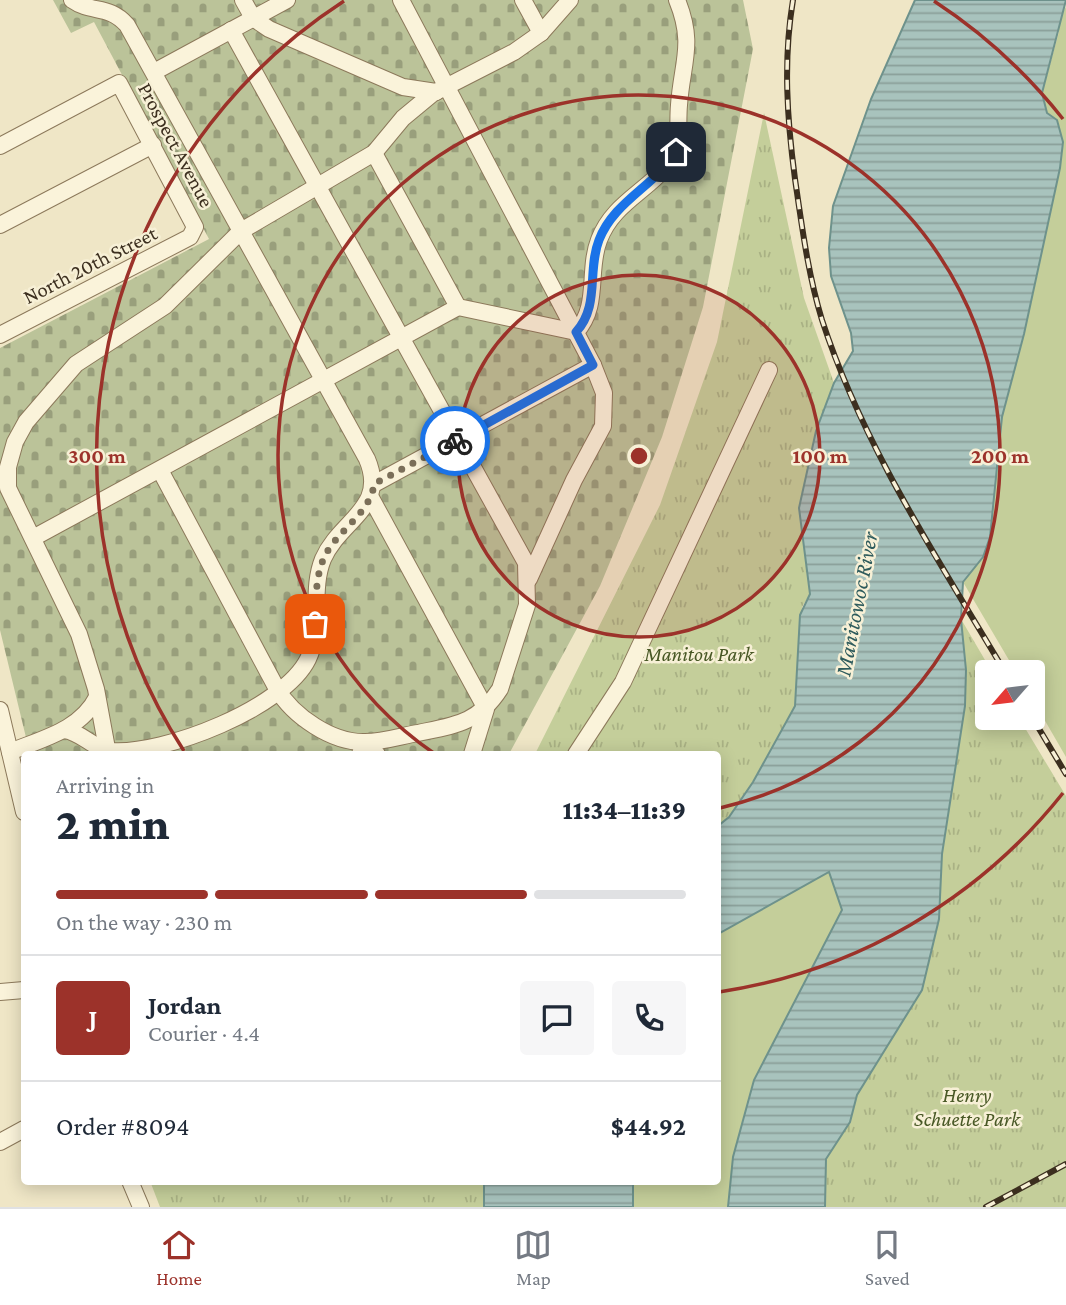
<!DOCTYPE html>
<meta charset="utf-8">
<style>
body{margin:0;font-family:"Crimson Pro",serif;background:#f6f6f7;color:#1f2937;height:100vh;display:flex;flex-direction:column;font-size:26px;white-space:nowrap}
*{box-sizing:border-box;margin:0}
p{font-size:23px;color:#747a83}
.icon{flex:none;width:38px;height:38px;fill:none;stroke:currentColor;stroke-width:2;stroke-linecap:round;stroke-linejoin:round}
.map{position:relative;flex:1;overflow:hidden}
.drawer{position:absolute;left:21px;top:751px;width:700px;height:434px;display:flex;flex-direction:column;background:#fff;border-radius:7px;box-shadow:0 4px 18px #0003}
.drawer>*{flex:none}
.needle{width:46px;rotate:242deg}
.tools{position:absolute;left:975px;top:660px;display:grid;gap:14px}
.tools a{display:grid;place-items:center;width:70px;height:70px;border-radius:7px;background:#fff;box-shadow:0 4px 18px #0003;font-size:35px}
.pin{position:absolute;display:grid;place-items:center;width:60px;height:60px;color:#fff;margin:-30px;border-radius:14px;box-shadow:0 4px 10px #0006}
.courier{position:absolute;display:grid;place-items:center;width:70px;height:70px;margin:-35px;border:5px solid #1a73e8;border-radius:50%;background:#fff;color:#222;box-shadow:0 2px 9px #0007}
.headline em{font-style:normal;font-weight:800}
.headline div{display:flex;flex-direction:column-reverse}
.headline{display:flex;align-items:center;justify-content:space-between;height:119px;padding:0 35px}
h1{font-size:46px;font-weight:800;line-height:52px}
.bar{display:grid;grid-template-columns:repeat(4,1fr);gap:10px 7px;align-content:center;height:84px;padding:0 35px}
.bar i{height:9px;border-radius:5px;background:#e0e1e3}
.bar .selected{background:#9c322a}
.bar p{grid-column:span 4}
.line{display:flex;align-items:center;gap:18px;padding:0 35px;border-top:2px solid #e0e1e3}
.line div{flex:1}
.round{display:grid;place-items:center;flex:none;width:74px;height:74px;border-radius:7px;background:#f6f6f7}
.tab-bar{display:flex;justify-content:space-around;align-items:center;height:98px;border-top:2px solid #e0e1e3;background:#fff;font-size:19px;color:#747a83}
.tab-bar a{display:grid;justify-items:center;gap:4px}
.tab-bar .selected{color:#9c322a}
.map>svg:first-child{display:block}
.grass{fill:#c4ce9a}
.cemetery{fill:url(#cemetery-stones)}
.park{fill:url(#park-tufts)}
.water{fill:url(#water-rules);stroke:#6e928c;stroke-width:2}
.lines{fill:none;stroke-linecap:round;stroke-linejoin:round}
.minor-casing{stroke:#8c795b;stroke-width:18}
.minor{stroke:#faf3da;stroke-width:16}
.rail-casing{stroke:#3c2f1f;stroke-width:6}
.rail{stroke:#f7f0d6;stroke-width:3.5;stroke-dasharray:10;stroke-linecap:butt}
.done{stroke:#7b6f59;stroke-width:7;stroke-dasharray:0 12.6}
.route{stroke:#1a73e8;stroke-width:9}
.ring{fill:none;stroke:#9c322a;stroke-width:3.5}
.labels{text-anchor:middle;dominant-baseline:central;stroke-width:5;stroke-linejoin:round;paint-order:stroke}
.street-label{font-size:21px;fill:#3c2f1f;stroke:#f7f0d6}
.park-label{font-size:21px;font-style:italic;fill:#485825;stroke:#f7f0d6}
.water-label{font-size:23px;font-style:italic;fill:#2e5b5c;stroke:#f7f0d6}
.centre{fill:#9c322a;stroke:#f7f0d6;stroke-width:3.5}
.ring-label{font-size:21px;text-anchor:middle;font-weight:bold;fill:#9c322a;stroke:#f7f0d6;stroke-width:5;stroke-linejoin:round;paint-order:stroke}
</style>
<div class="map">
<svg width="1066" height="1207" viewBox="0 0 1066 1207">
<defs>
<pattern id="cemetery-stones" width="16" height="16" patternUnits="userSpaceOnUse" patternTransform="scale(1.75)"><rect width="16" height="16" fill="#bbc399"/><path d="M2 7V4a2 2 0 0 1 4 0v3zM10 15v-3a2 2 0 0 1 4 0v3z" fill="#999f7c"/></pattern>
<pattern id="park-tufts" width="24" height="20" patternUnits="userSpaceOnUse" patternTransform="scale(1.75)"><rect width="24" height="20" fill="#c4ce9a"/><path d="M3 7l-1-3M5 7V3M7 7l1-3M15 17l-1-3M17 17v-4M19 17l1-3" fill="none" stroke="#a9b184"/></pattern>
<pattern id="water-rules" width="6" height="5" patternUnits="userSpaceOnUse" patternTransform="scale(1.75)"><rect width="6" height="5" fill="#a8c3bd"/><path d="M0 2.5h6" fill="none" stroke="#8a9f99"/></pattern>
</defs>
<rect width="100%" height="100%" fill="#efe6c6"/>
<!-- grass -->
<g class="grass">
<polygon points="1066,7 1066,757 1033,700 1032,672 1016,672 963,582 983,557 990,537 1002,417 1024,334 1060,168 1042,93 1059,32 1059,19"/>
<polygon points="829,872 842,910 754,1080 733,1157 728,1207 633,1207 633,1181 718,1181 718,934"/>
</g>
<!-- cemetery -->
<polygon class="cemetery" points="53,0 743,0 753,49 703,307 662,437 600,586 509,754 30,754 0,630 0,348 209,239 94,22 71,33"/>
<!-- park -->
<g class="park">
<path d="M764,113L804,298L834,383L816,432L799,508L810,587V594L802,607C799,639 803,673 796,704C790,729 739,812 718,826V754H535L660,505L717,342Z"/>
<polygon points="961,619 992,672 987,672 987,718 1019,718 1066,796 1066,1207 825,1207 826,1159 849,1122 857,1095 922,990 939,919 942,854 965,706 966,670"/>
<polygon points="150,1181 484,1181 484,1207 160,1207"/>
</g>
<!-- water -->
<g class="water">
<polygon points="915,0 1066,0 1042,93 1047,113 1057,120 1063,142 1060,168 1024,334 1002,417 990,537 983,557 963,582 961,619 966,670 965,706 942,854 939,919 922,990 857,1095 850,1122 826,1159 825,1207 728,1207 733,1157 754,1080 842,910 829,872 718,934 718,826 729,817 753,782 795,706 800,615 810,594 799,508 816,431 834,383 853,351 851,333 831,276 829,248 833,206 871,99"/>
<rect x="484" y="1181" width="149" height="26"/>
</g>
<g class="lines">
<defs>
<g id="minor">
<polyline points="243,0 253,18 269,29 403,87 436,92"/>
<polyline points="401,0 593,365 604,393 603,426 574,480 529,579"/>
<polyline points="523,0 541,33"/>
<polyline points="154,72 287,0"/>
<polyline points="0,146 119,83 195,227 190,237 0,335"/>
<path d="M374,153L458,307L576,332C600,306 587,271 599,240C612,205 644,193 667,166C682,148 677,127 679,105C682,62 695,44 677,0"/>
<polyline points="0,225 153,145"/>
<path d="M160,470L277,689C293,716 332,743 365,742C383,742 401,736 418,733C456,725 478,723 500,689L527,605L526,563L231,30"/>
<polyline points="374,484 593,365"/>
<polyline points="370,496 486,709 472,754"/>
<polyline points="33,538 458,307"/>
<polyline points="0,710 24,812"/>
<path d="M64,730C82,732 93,749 111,751C164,755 284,708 308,659C323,628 310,591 323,559C340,520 388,508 367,459L127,25C108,4 92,14 72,0"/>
<path d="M10,752C41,739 81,730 97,697"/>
<polyline points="108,754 96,689 79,634 8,488 8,467 15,442 26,422 76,364 165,306 241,231 374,153 403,118 432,94 514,52 541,33 570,0"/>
<polyline points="360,754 364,743 377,754"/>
<polyline points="576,754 623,682 769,370"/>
<polyline points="0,992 24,990"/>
<polyline points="0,1142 24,1129"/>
<polyline points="130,1181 141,1207"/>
</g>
</defs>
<!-- minor casing -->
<use href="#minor" class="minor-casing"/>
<!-- minor -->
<use href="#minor" class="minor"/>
<defs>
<g id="rail">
<path d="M793,0C783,60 787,119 795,179C802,227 808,274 822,320C863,446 938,559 1005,672"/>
<polyline points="1032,717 1066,774"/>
<polyline points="986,1207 1066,1164"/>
</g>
</defs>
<!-- rail casing -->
<use href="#rail" class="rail-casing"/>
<!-- rail -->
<use href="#rail" class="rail"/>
</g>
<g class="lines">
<!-- done -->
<path class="done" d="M315,624C316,603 315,580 323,560C334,532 371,514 374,484L455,441"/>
<!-- route -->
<path class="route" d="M455,441L593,365L576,332C600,306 587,271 599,240C614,201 655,186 676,152"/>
</g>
<!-- distance rings -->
<circle cx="639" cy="456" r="181" fill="#9c322a" fill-opacity=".12"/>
<g class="ring">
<circle cx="639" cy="456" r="181"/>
<path d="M435 754A361 361 0 1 1 720 808"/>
<path d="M1063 793A542 542 0 0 1 719 992M184 751A542 542 0 0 1 344 1M934 1A542 542 0 0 1 1063 119"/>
</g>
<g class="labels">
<!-- street labels -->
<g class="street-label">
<text transform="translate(176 145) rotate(62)">Prospect Avenue</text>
<text transform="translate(90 265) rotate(-27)">North 20th Street</text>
</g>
<!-- park labels -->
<g class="park-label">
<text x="699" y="654">Manitou Park</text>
<text x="967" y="1095">Henry<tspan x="967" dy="24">Schuette Park</tspan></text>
</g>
<!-- water labels -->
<g class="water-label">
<text transform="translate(856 604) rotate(-79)">Manitowoc River</text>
</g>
</g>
<circle cx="639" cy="456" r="10" class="centre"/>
<g class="ring-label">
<text x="820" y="463">100 m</text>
<text x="1000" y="463">200 m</text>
<text x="97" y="463">300 m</text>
</g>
</svg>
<div class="tools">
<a><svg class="needle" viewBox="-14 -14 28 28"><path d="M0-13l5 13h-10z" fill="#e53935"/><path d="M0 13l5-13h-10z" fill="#747a83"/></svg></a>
</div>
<div class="pin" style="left:315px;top:624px;background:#ea580c"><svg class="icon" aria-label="bag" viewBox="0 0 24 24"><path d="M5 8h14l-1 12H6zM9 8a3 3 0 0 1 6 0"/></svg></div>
<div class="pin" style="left:676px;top:152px;background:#1f2937"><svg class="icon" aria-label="home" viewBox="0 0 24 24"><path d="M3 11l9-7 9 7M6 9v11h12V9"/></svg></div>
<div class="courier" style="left:455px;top:441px"><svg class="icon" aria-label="bike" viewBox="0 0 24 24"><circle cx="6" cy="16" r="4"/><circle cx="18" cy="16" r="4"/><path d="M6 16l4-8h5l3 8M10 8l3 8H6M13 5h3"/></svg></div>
<section class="drawer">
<div class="headline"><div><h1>2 min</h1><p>Arriving in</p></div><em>11:34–11:39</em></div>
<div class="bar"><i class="selected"></i><i class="selected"></i><i class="selected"></i><i></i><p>On the way · 230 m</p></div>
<div class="line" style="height:126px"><b class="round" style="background:#9c322a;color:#fff">J</b><div><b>Jordan</b><p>Courier · 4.4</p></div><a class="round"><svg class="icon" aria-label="chat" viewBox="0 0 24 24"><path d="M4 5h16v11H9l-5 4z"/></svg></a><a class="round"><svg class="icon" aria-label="phone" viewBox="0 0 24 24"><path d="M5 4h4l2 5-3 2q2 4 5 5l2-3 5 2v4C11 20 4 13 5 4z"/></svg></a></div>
<div class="line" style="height:91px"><div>Order #8094</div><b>$44.92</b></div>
</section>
</div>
<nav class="tab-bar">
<a class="selected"><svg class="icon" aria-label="home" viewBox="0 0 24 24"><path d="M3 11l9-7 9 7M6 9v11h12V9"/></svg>Home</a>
<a><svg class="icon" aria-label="map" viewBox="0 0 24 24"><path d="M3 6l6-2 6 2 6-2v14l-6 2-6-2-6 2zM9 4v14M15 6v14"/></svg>Map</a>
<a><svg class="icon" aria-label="saved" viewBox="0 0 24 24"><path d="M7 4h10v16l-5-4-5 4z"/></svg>Saved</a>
</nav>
